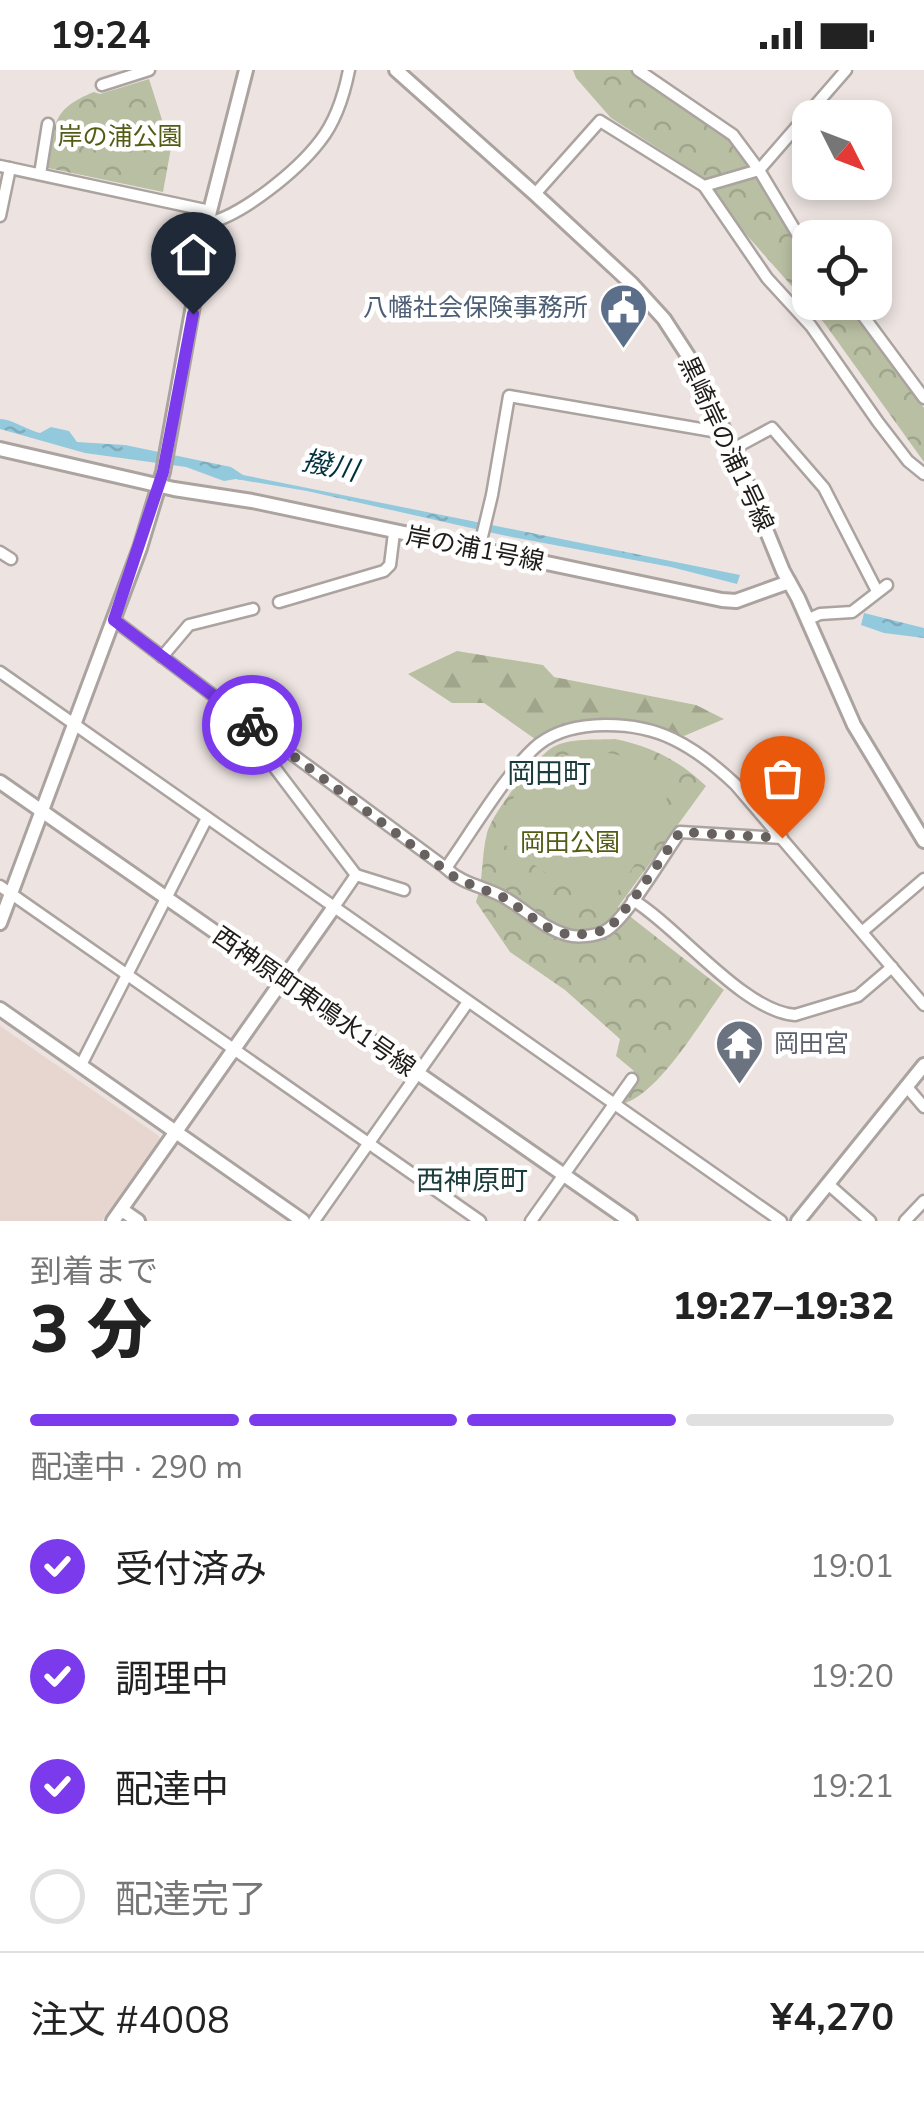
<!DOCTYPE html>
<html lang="ja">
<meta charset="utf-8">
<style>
body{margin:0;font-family:"Nunito Sans","Noto Sans JP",sans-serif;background:#f2f2f2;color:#222;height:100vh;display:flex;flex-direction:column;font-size:38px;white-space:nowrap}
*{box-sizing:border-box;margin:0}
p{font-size:32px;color:#767676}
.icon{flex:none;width:55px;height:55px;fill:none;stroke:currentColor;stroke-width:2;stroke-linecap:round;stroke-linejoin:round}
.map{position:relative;height:1151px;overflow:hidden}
.sheet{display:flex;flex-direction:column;background:#fff;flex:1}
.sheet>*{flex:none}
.needle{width:65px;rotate:132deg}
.buttons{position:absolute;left:792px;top:30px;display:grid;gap:20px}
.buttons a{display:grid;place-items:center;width:100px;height:100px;border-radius:20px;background:#fff;box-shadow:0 5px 15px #0003;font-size:50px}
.pin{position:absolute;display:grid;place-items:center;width:85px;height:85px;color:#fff;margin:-102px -42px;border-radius:50% 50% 50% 0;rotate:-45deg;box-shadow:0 0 10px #0007}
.pin .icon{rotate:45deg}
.courier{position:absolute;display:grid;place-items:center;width:100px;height:100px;margin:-50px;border:8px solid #7c3aed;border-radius:50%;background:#fff;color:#222;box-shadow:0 2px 12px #0007}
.head em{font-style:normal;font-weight:800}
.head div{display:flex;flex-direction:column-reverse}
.head{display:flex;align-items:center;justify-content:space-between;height:170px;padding:0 30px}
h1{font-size:65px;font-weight:800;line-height:75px}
.bar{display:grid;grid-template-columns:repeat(4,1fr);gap:15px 10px;align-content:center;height:120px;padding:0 30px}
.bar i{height:12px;border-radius:8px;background:#e0e0e0}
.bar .current{background:#7c3aed}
.bar p{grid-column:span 4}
.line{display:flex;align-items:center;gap:25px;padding:0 30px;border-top:2px solid #e0e0e0}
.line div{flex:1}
ol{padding:0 30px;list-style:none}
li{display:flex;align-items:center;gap:30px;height:110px}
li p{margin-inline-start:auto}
li .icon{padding:10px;border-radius:50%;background:#7c3aed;color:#fff;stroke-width:4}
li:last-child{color:#767676}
li i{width:55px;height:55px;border:5px solid #e0e0e0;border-radius:50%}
.status{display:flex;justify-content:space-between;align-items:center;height:70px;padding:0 50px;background:#fff;direction:ltr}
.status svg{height:28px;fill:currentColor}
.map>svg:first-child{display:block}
.built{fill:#e6d6cf}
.forest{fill:url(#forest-firs)}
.park{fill:url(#park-crowns)}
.garden{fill:#b9bfa2}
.water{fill:url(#water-ripples)}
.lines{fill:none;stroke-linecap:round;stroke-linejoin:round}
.minor-casing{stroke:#aba39f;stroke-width:15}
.tertiary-casing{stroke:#aba39f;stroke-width:18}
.minor{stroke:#fff;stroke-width:10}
.tertiary{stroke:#fff;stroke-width:12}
.done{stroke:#676260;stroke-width:10;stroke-dasharray:0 18}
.route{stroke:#7c3aed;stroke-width:12}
.labels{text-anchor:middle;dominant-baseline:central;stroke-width:9;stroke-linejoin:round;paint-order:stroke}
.park-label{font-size:25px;fill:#535c14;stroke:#fff}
.service-label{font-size:25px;fill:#4e5e75;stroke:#fff;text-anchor:end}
.street-label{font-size:25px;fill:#1f1c1a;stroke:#fff}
.worship-label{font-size:25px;fill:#5b616d;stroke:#fff;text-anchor:start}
.water-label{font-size:28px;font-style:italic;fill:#00313f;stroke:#fff}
.neighbourhood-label{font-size:28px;fill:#1b3d3b;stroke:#fff}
</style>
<div class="status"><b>19:24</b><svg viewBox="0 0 49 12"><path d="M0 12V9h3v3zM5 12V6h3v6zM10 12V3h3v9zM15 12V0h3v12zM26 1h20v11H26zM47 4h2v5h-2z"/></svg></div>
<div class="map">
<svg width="924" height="1151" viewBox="0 0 924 1151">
<defs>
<pattern id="forest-firs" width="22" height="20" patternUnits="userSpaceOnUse" patternTransform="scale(2.5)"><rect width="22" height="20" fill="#b9bfa2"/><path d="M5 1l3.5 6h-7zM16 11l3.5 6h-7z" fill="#9fa48b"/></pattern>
<pattern id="park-crowns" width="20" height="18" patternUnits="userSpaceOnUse" patternTransform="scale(2.5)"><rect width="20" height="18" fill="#b9bfa2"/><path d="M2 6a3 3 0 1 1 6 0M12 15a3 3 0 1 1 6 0" fill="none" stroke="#9fa48b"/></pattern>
<pattern id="water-ripples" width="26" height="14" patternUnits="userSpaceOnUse" patternTransform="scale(2.5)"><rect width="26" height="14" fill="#92c9dd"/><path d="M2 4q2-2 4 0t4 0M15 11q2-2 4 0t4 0" fill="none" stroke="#7dacbd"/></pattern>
</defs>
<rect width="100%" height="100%" fill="#ede4e1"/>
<!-- built -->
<polygon class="built" points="0,956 159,1066 161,1072 102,1151 0,1151"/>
<!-- forest -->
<path class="forest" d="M457,581L543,595L554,607L696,635L724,649L684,666C628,647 589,646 535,669L484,633H452L408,604Z"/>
<!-- park -->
<g class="park">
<polygon points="573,0 632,0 641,10 729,68 810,182 810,232 847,233 924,338 924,392 825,254 730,146 701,106 611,48 576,8"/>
<path d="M149,9L171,78L163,122L48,98C54,55 51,39 94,22L100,24Z"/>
<path d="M615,669C653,677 678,690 706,716L618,837L724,920C702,950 660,1022 625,1033L615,1028L634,1001L616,986L620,969L565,920L510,882L476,832C484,809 481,786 487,763C492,743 535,688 553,677C570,668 596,670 615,669Z"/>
</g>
<!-- garden -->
<path class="garden" d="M592,681C630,684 641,693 667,719L666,745L613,829L594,836L501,772C499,736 528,701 561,687C570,683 582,682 592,681Z"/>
<!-- water -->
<g class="water">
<path d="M0,349C12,349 27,360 40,363L51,357L69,361L77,372L125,375L231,397L243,405L740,505L737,514L671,497L502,465L307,421L236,409L224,411L186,397L85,383L0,359Z"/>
<polygon points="864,543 924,558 924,568 884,563 861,555"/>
</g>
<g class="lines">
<defs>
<g id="minor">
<polyline points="638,0 733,65 759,100 810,185"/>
<polyline points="102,15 149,0"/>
<polyline points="0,96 210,141"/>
<polyline points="40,104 48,54"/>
<polyline points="704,116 767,208 811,256 878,352 908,391 924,404"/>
<polyline points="535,124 600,51 704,116 759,100 846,0"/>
<polyline points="0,146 10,98"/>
<path d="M208,153C243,145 298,100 320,71C336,51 344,25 349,0"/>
<polyline points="853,232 924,328"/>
<polyline points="733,379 772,358 824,418 877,521"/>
<polyline points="479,479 492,425 509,326 724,363"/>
<polyline points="0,482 11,489"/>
<polyline points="279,532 384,501 390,495 394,463"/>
<polyline points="114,550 247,651 253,669 356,805 334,837"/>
<polyline points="807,550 820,544 852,542 887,515"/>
<polyline points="162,587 189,555 253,539"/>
<polyline points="0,602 781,1151"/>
<path d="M247,651L446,798C469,766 510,697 539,674C573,648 636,651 673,669C696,680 717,697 735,714L924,935"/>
<path d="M446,798C464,816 486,816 507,829C528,842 544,858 567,865C578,868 595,866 605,861C626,850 664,784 680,762L782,768"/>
<polyline points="356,805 404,820"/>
<polyline points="0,816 480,1151"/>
<path d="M633,830C679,858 743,941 795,945L858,926L892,897"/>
<polyline points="863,861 924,809"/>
<polyline points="81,995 207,748"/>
<polyline points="906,1016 924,1037"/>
<polyline points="828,1114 870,1151"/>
<polyline points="314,1151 468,932"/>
<polyline points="531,1151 632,1009"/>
<polyline points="905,1151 924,1131"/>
</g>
<g id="tertiary">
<polyline points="396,0 535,124 632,214 664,249 690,289 733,379 783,501 798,528 854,655 924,771"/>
<polyline points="0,379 174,419 252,431 722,530 736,531 789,512"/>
<polyline points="0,712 630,1151"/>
<polyline points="0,853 140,478 163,402 210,141 246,0"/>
<polyline points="0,939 303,1151"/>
<polyline points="122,1140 138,1151"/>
<polyline points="113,1151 334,837"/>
<polyline points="798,1151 924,995"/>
</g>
</defs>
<!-- minor casing -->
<use href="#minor" class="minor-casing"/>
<!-- tertiary casing -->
<use href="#tertiary" class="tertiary-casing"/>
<!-- minor -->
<use href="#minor" class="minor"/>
<!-- tertiary -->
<use href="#tertiary" class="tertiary"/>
</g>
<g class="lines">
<!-- done -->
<polyline class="done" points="252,655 457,809 505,828 544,856 571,866 608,860 633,830 680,762 782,768"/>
<!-- route -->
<polyline class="route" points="193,244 163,402 114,550 252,655"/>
</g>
<!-- icons -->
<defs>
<symbol id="civic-pin" viewBox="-11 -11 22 30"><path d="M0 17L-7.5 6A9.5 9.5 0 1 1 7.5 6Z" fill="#5c6f8a" stroke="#fff"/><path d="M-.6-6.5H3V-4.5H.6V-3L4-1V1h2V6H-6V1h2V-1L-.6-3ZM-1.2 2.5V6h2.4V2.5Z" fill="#fff"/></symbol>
<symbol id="temple-pin" viewBox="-11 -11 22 30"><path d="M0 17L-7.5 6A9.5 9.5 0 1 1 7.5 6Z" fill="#6b7280" stroke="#fff"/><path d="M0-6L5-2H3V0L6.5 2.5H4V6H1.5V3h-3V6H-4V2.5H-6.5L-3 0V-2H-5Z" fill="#fff"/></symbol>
</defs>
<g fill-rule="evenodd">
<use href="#civic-pin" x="596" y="210" width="55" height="75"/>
<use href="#temple-pin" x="712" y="946" width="55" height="75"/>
</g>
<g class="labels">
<!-- park labels -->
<g class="park-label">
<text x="120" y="67">岸の浦公園</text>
<text x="570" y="773">岡田公園</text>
</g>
<!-- service labels -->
<g class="service-label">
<text x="588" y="238">八幡社会保険事務所</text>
</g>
<!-- street labels -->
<g class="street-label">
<text transform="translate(726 374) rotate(65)">黒崎岸の浦1号線</text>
<text transform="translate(475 479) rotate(11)">岸の浦1号線</text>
<text transform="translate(314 932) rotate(35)">西神原町東鳴水1号線</text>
</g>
<!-- worship labels -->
<g class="worship-label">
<text x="774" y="974">岡田宮</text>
</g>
<!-- water labels -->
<g class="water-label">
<text transform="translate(330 396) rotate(12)">撥川</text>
</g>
<!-- neighbourhood labels -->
<g class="neighbourhood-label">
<text x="549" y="704">岡田町</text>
<text x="472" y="1111">西神原町</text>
</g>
</g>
</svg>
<div class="buttons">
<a><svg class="needle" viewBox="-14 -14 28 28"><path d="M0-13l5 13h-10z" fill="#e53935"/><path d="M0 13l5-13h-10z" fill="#767676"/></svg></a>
<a><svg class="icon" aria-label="locate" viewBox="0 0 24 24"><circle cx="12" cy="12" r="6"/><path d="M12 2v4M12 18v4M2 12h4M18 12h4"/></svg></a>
</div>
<div class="pin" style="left:782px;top:768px;background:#ea580c"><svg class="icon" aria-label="bag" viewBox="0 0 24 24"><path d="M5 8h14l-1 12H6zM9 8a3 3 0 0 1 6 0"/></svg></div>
<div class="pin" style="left:193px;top:244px;background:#1f2937"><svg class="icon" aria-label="home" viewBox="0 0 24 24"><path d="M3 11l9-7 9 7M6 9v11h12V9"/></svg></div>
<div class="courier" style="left:252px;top:655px"><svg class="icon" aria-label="bike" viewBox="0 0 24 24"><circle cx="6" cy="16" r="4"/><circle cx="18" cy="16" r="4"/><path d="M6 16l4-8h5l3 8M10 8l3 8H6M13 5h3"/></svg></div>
</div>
<section class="sheet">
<div class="head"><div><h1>3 分</h1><p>到着まで</p></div><em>19:27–19:32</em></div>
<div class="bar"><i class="current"></i><i class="current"></i><i class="current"></i><i></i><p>配達中 · 290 m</p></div>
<ol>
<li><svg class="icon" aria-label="check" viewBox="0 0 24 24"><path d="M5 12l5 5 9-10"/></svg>受付済み<p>19:01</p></li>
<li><svg class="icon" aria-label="check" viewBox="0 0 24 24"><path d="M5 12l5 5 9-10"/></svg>調理中<p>19:20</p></li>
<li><svg class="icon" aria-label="check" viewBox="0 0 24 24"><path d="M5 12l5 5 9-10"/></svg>配達中<p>19:21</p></li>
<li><i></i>配達完了</li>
</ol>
<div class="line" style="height:130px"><div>注文 #4008</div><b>¥4,270</b></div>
</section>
